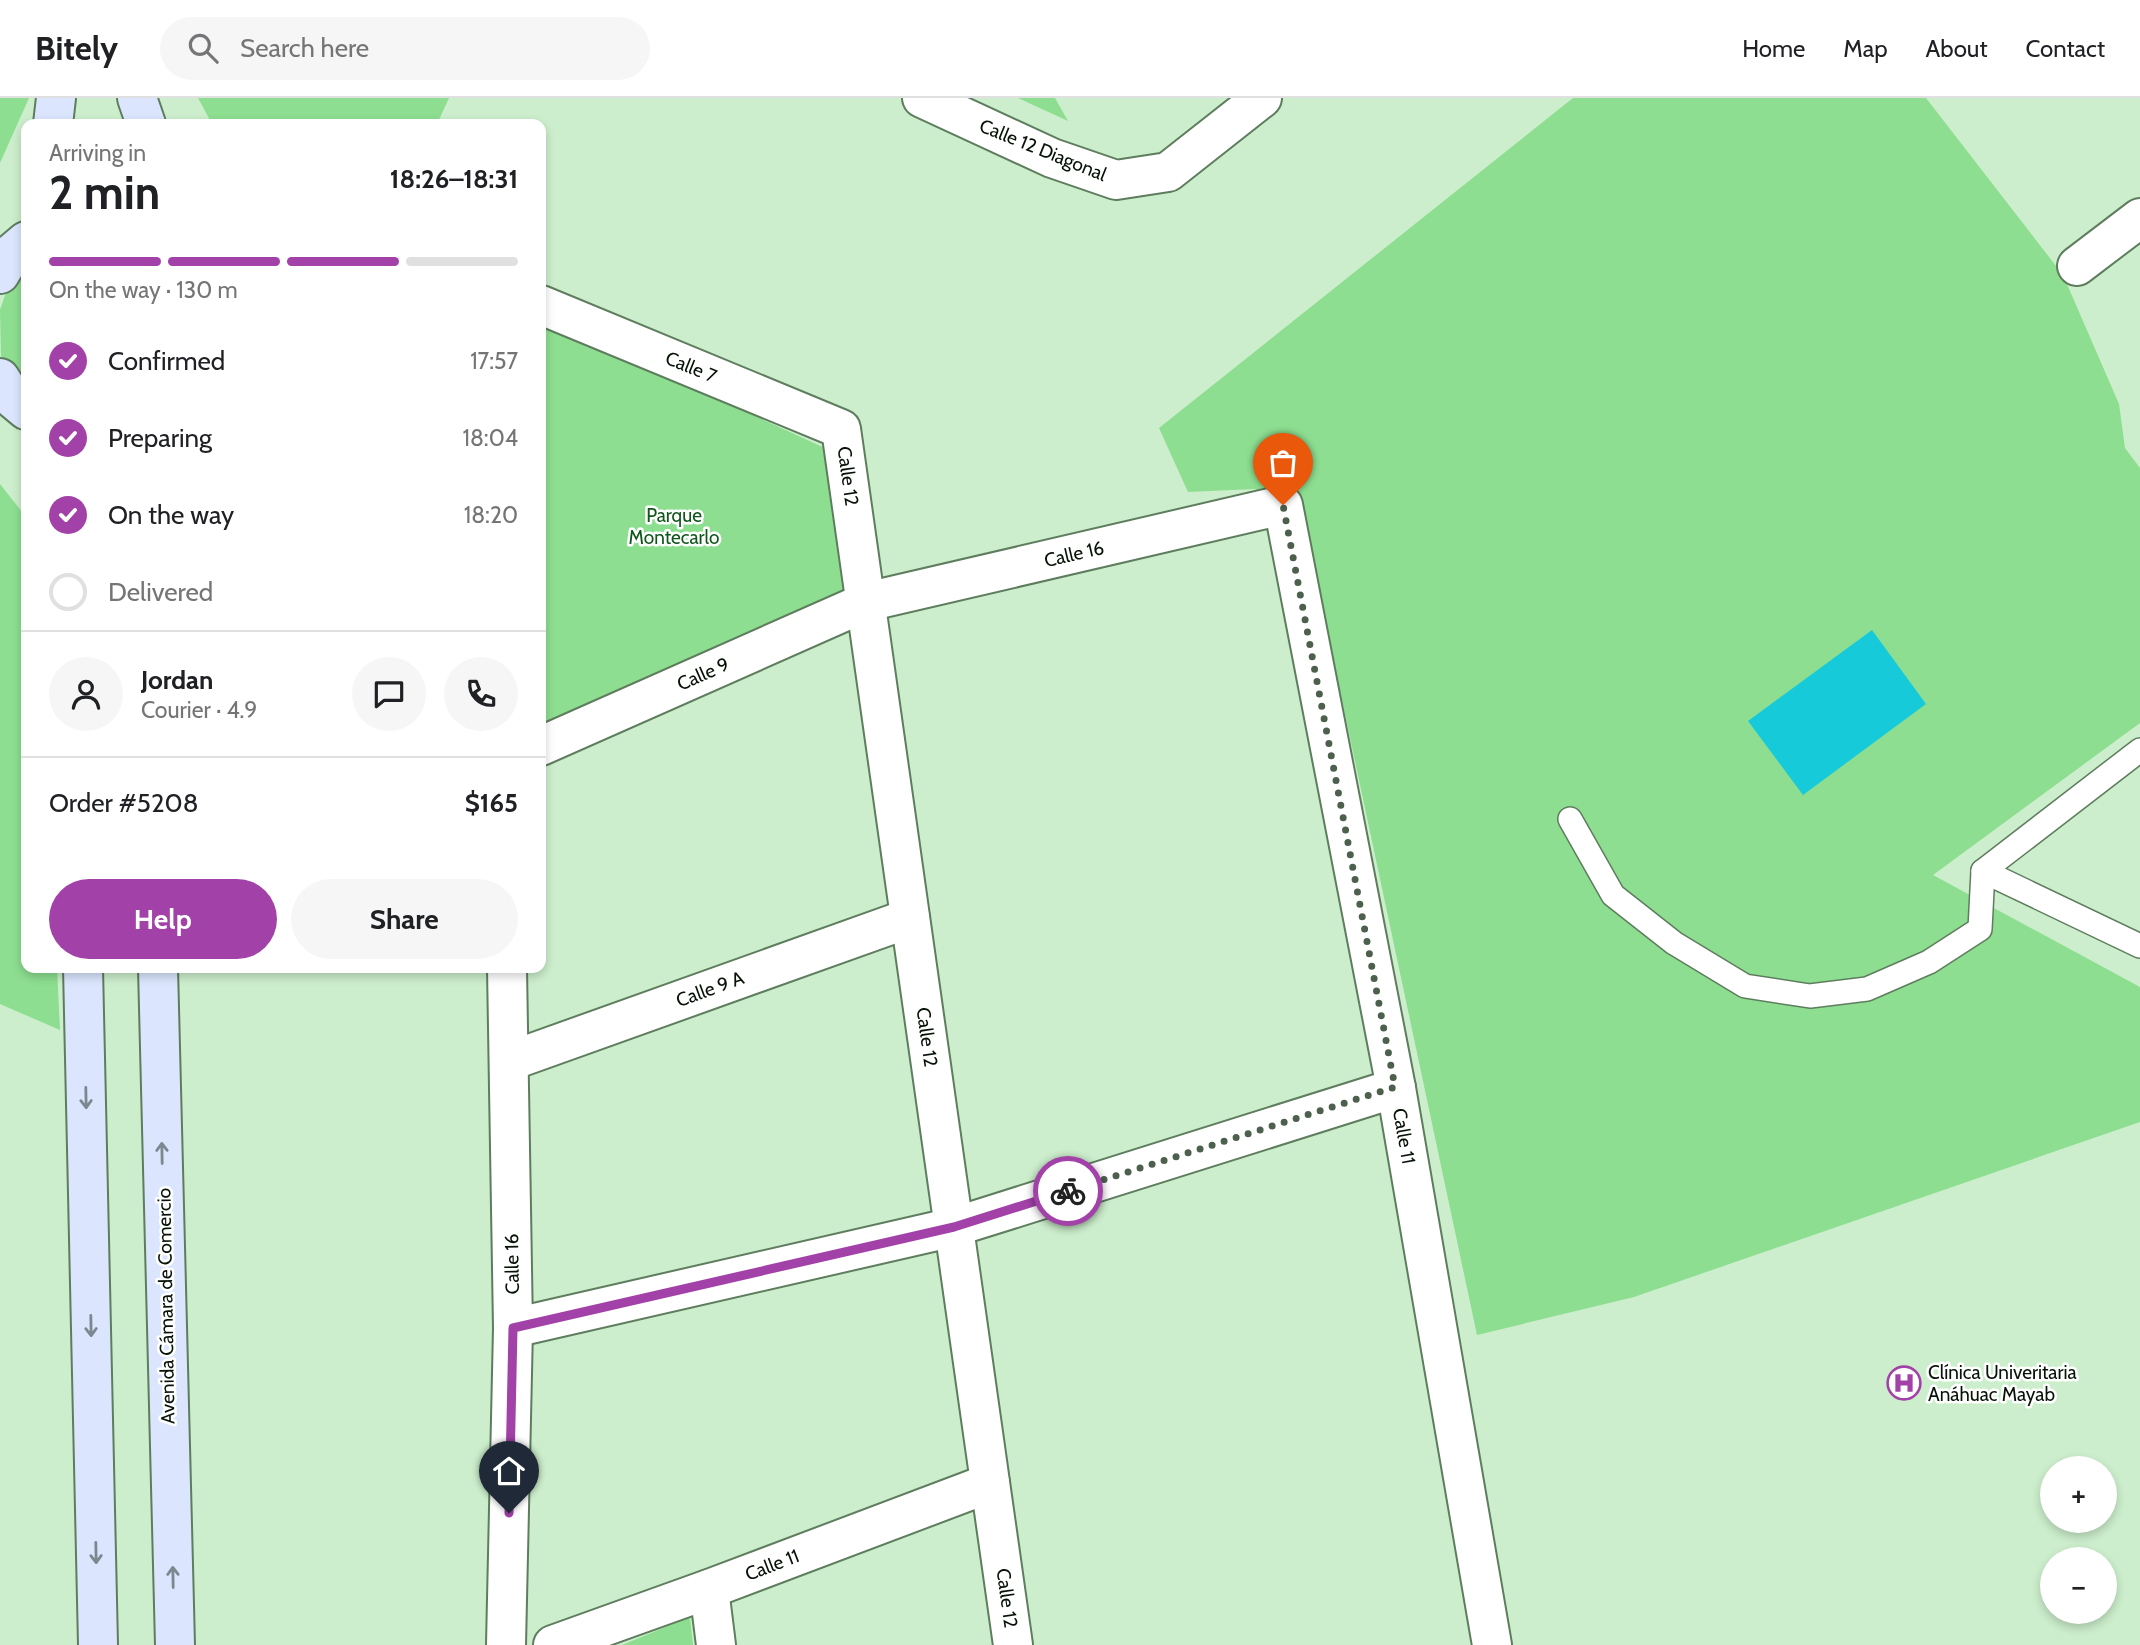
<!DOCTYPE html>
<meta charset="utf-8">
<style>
body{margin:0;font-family:Cabin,sans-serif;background:#f6f6f6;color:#202124;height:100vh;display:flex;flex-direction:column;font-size:26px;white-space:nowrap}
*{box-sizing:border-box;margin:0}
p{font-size:23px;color:#757577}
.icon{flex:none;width:38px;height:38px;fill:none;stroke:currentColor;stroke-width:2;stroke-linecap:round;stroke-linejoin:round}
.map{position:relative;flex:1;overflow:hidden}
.sheet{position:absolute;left:21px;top:21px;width:525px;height:854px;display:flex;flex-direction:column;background:#fff;border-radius:14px;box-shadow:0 4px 10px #0003}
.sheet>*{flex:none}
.tools{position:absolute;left:2040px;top:1358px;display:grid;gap:14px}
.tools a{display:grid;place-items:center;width:77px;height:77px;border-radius:50%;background:#fff;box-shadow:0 4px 10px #0003;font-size:35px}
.pin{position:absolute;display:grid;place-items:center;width:60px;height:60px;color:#fff;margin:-72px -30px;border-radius:50% 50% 50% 0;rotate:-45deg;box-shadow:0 0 7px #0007}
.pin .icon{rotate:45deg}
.courier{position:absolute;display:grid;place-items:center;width:70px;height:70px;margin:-35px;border:5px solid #a241a8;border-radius:50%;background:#fff;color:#222;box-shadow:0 2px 9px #0007}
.summary em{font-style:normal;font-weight:700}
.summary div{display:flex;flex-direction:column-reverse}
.summary{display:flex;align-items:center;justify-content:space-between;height:119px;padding:0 28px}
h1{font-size:46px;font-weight:700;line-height:52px}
.bar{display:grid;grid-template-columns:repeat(4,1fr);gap:10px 7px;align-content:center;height:84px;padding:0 28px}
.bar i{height:9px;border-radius:5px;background:#e0e0e0}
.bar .active{background:#a241a8}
.bar p{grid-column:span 4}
.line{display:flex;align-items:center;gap:18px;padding:0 28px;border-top:2px solid #e0e0e0}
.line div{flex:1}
.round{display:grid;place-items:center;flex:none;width:74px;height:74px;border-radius:37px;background:#f6f6f6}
ol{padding:0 28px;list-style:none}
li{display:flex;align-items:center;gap:21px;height:77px}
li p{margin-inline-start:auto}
li .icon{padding:7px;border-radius:50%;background:#a241a8;color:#fff;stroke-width:4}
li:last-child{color:#757577}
li i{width:38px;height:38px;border:4px solid #e0e0e0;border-radius:50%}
.primary-button{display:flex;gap:14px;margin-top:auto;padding:14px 28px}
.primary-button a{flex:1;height:80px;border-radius:42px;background:#a241a8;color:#fff;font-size:28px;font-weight:700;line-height:80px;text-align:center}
.primary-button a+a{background:#f6f6f6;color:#202124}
header{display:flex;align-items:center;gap:42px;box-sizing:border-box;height:98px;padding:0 35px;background:#fff;border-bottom:2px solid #e0e0e0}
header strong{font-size:33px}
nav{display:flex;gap:38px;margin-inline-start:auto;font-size:24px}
.search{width:490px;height:63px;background:#f6f6f6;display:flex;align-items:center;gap:18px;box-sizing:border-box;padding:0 24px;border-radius:38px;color:#757577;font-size:26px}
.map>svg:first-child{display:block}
.green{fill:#8dde90}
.water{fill:#17cada}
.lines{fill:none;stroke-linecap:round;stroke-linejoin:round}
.service-casing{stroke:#5e7d5e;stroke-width:26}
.minor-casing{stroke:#5e7d5e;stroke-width:42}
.secondary-casing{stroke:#5e7d5e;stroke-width:42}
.service{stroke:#fff;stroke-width:23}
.minor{stroke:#fff;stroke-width:38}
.secondary{stroke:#dbe6fe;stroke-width:38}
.oneway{stroke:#7c878f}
.done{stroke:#4d604d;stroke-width:7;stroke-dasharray:0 12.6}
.route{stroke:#a241a8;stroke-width:9}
.labels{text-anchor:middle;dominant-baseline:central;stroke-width:5;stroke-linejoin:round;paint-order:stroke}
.street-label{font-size:19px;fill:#081308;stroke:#fff}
.park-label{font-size:19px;fill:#0f561a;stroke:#fff}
.poi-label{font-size:19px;fill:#081308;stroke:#fff;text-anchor:start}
</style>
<header>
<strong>Bitely</strong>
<div class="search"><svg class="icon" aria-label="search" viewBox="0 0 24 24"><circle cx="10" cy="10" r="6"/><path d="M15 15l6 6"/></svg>Search here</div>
<nav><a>Home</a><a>Map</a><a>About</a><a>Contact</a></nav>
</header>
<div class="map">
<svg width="2140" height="1547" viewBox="0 0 2140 1547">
<rect width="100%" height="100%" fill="#cec"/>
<!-- green -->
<g class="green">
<polygon points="0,0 29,0 0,65"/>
<polygon points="198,0 449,0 437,26 212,26"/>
<polygon points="1018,0 1055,0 1068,23"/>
<polygon points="1573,0 1926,0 2063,177 2119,306 2125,350 2140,370 2140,625 1933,777 2140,889 2140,1024 1634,1199 1477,1237 1309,447 1280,407 1255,391 1188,394 1159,330"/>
<polygon points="26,160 26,300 21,297 1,258 0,212 13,174"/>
<polygon points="548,223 827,351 857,494 541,634 541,237"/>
<polygon points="0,386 26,419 26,870 57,870 60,932 0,906"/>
<polygon points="690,1519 693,1547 622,1547"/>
</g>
<!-- water -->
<polygon class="water" points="1872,532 1926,606 1803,697 1748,623"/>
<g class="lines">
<defs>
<g id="service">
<polyline points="2140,652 1983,773 2140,848"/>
<polyline points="1570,721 1613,797 1674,845 1745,888 1810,898 1867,891 1929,864 1980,831 1983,773"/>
</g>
<g id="minor">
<polyline points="922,0 1052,60 1116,82 1168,74 1262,0"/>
<polyline points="2077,168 2140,120"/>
<polyline points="541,207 841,331 1013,1547"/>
<polyline points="541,648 866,504 1283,407 1396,990 1492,1547"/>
<polyline points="510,963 910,820"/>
<polyline points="513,1230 954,1129 1396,990"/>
<polyline points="709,1491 716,1547"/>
<polyline points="506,1547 513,1230 507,870"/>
<polyline points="553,1547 709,1491 990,1385"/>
</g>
<g id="secondary">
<polyline points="137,0 146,26"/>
<polyline points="53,26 56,0"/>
<polyline points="0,176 13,154 26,143"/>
<polyline points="0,280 14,302 26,312"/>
<polyline points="83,870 98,1547"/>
<polyline points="158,870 175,1547"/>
</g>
</defs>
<!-- service casing -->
<use href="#service" class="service-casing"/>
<!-- minor casing -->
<use href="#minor" class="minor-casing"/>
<!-- secondary casing -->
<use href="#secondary" class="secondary-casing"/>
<!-- service -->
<use href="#service" class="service"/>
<!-- minor -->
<use href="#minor" class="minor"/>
<!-- secondary -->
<use href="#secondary" class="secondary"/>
</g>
<!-- one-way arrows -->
<defs><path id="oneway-shaft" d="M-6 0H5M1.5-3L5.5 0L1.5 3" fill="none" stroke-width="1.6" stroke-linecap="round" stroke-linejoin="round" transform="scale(1.75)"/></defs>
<g class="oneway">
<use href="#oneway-shaft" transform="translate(86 1000) rotate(89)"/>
<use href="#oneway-shaft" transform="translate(162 1055) rotate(-91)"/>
<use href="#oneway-shaft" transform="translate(91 1228) rotate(89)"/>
<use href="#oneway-shaft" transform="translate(96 1455) rotate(89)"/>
<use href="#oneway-shaft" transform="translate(173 1479) rotate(-91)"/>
</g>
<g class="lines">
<!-- done -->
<polyline class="done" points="1068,1093 1395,989 1283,407"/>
<!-- route -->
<polyline class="route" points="509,1415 513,1230 954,1129 1068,1093"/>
</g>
<!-- icons -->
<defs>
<symbol id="hospital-ring" viewBox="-11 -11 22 22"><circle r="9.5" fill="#fff" stroke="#a241a8" stroke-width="1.5"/><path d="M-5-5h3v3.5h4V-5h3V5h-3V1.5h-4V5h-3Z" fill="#a241a8"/></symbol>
</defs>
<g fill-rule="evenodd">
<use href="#hospital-ring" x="1885" y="1266" width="38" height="38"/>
</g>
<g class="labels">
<!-- street labels -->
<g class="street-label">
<text transform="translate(1043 52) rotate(22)">Calle 12 Diagonal</text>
<text transform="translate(691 269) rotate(22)">Calle 7</text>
<text transform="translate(848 378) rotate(82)">Calle 12</text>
<text transform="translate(1074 456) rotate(-13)">Calle 16</text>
<text transform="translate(703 576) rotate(-24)">Calle 9</text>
<text transform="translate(710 891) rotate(-20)">Calle 9 A</text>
<text transform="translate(927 939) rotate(82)">Calle 12</text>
<text transform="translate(1404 1038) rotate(80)">Calle 11</text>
<text transform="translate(512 1166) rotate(-91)">Calle 16</text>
<text transform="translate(166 1208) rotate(-91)">Avenida Cámara de Comercio</text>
<text transform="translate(772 1467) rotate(-21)">Calle 11</text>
<text transform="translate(1007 1500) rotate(82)">Calle 12</text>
</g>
<!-- park labels -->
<g class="park-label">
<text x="674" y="417">Parque<tspan x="674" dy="22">Montecarlo</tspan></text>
</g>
<!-- poi labels -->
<g class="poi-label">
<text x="1928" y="1274">Clínica Univeritaria<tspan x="1928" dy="22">Anáhuac Mayab</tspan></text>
</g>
</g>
</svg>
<div class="tools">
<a>+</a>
<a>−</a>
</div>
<div class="pin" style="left:1283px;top:407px;background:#ea580c"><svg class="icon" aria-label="bag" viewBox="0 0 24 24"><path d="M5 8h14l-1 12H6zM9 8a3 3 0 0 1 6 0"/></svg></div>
<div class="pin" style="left:509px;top:1415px;background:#1f2937"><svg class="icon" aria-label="home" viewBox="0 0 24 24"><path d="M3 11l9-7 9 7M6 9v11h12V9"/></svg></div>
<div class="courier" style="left:1068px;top:1093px"><svg class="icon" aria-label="bike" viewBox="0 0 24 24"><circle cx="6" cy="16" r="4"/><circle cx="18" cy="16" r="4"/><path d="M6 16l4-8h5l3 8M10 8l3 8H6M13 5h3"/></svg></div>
<section class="sheet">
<div class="summary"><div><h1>2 min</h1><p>Arriving in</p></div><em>18:26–18:31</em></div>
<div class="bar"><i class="active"></i><i class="active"></i><i class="active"></i><i></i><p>On the way · 130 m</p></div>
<ol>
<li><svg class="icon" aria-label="check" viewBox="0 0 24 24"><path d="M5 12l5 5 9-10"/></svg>Confirmed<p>17:57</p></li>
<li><svg class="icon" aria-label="check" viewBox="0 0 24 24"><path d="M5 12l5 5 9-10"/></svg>Preparing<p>18:04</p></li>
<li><svg class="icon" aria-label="check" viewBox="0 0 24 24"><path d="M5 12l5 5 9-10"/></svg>On the way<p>18:20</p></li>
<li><i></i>Delivered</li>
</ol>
<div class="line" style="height:126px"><a class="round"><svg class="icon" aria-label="person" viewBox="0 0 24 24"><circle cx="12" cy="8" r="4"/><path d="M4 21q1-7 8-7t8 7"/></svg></a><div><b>Jordan</b><p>Courier · 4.9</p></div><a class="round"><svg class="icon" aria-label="chat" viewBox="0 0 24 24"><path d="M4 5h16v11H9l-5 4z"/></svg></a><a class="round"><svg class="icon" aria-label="phone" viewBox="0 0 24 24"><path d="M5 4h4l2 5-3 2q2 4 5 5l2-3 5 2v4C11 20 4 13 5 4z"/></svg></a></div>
<div class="line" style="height:91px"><div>Order #5208</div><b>$165</b></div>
<div class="primary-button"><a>Help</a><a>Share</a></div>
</section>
</div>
